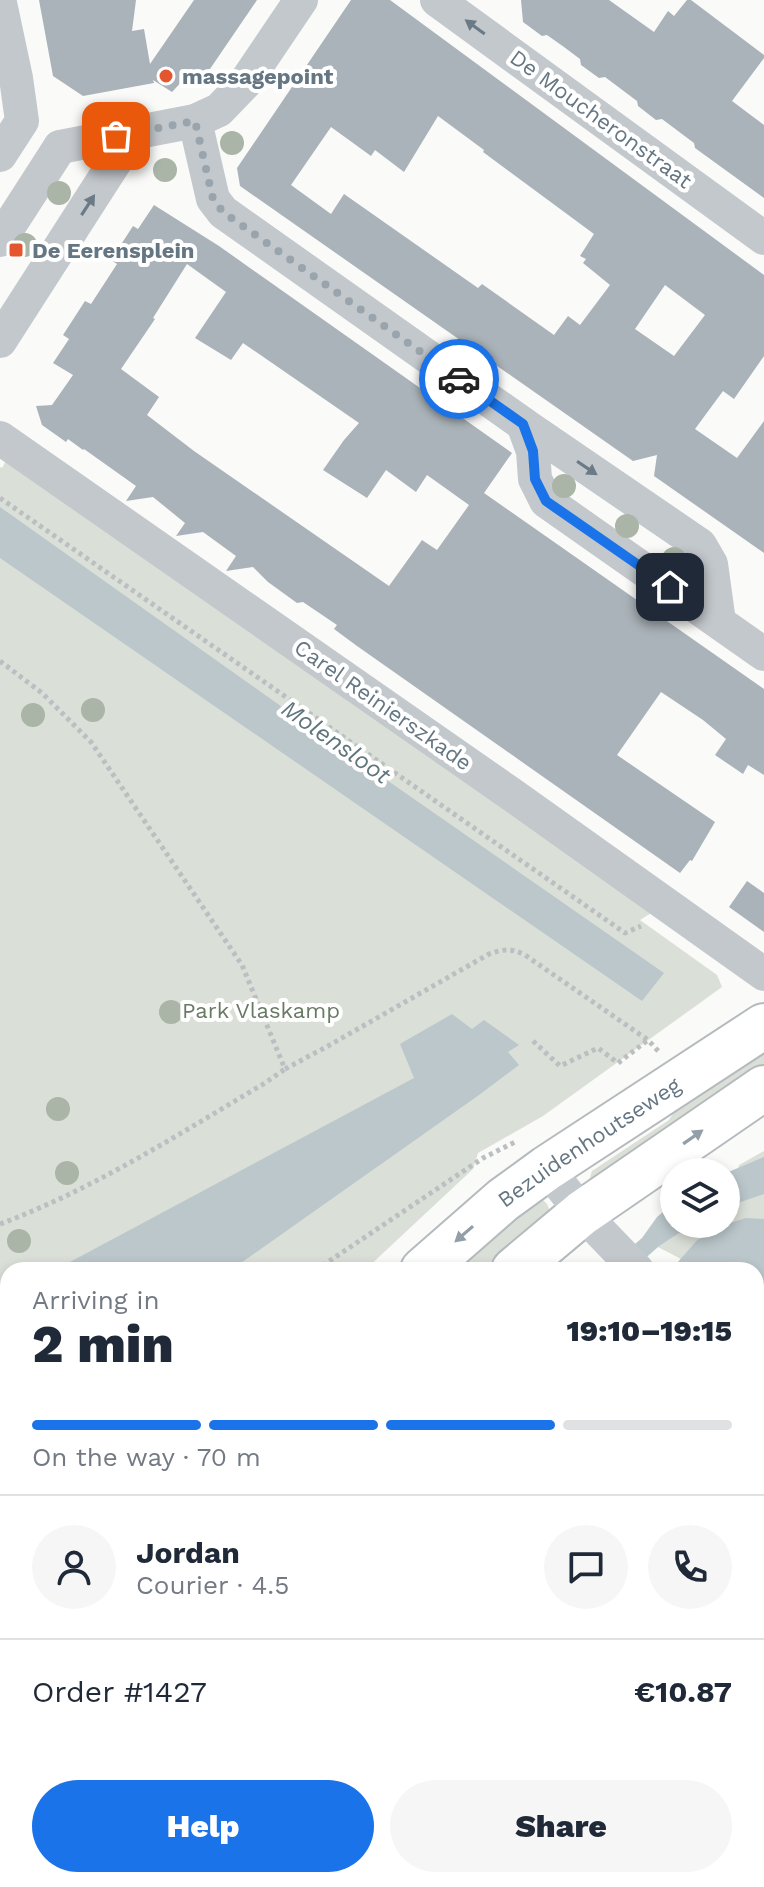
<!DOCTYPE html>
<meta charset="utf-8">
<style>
body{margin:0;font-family:"Work Sans",sans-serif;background:#f6f6f7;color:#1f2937;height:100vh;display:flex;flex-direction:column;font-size:30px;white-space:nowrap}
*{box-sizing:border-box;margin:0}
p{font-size:26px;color:#747a83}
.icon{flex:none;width:44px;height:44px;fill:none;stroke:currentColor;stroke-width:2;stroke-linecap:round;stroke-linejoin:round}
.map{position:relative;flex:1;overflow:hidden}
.side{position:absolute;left:0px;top:1262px;width:764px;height:626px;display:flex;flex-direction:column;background:#fff;border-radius:24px 24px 0 0;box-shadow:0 4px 12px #0003}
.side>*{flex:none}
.controls{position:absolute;left:660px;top:1158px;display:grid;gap:16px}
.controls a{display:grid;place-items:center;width:80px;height:80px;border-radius:50%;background:#fff;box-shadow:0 4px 12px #0003;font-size:40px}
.pin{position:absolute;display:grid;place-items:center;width:68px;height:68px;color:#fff;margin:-34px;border-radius:16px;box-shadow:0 4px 12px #0006}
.courier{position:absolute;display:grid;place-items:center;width:80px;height:80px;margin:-40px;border:6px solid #1a73e8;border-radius:50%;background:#fff;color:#222;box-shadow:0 2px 10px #0007}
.headline em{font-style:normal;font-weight:800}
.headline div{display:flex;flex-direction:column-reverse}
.headline{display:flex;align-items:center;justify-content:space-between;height:136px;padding:0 32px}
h1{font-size:52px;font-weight:800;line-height:60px}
.bar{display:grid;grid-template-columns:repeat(4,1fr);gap:12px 8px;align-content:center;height:96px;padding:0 32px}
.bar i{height:10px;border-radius:6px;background:#e0e1e3}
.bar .active{background:#1a73e8}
.bar p{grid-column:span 4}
.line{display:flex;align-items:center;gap:20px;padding:0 32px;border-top:2px solid #e0e1e3}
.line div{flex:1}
.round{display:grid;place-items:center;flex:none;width:84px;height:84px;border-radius:42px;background:#f6f6f7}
.cta{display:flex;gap:16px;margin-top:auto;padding:16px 32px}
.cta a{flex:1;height:92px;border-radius:48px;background:#1a73e8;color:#fff;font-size:32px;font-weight:800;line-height:92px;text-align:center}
.cta a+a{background:#f6f6f7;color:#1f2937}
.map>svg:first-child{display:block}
.green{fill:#dadfd7}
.water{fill:#bbc7cb}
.building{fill:#aab3b9;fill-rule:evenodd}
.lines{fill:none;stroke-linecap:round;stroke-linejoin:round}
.major-casing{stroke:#b5babe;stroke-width:48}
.path{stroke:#bbbfc2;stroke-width:5;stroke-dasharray:4 4;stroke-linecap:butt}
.minor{stroke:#c3c8cc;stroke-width:34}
.major{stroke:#fff;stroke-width:44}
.tree{fill:#aab4a7}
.oneway{fill:#6a7a87}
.oneway2{fill:#939fa8}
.done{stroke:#99a4ac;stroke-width:8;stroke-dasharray:0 14.4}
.route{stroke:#1a73e8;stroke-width:10}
.poi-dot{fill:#e4572e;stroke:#fff;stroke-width:3}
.labels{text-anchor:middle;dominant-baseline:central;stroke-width:8;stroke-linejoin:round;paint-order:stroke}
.poi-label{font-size:22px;font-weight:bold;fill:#657683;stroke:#fff;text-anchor:start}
.street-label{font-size:22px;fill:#657683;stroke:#fff}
.park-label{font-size:22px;fill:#687a64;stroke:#fff}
.water-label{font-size:24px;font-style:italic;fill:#60757c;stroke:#fff}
</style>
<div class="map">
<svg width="764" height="1887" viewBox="0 0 764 1887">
<rect width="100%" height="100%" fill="#fafaf8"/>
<!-- green -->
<g class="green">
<polygon points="7,459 656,910 640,920 717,975 722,987 543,1116 478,1153 473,1169 365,1270 8,1270 8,1605 0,1612 0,467 2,468"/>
<polygon points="764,1043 764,1069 599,1183 589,1181 592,1171 669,1120 682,1099"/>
<polygon points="764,1151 764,1887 27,1887 35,1880 756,1880 756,1270 722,1227 697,1240 681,1259 658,1247 693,1224 726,1224 726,1207 728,1206 739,1165"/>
<polygon points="541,1198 547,1204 551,1213 495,1270 446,1270"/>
</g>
<!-- water -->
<g class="water">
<polygon points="0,507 299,719 664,973 642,1001 0,558"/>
<polygon points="452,1014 472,1029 484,1020 519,1045 508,1052 519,1065 479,1095 231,1270 55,1270 414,1078 400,1044"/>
<polygon points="764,1157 764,1194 726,1207 726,1173"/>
<polygon points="674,1203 674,1224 693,1224 658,1247 632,1270 605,1270 642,1238 657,1217"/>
<polygon points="746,1218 764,1219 764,1297 756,1290 756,1270 671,1270 697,1240 727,1224"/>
<polygon points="8,1295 8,1521 0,1529 0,1299"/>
<polygon points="556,1880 653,1880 656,1887 552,1887"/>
</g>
<!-- building -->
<g class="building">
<polygon points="39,0 136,0 132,31 144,29 150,64 194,0 257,0 197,88 188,75 172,92 153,80 154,83 83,96 53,76"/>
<path d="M351,0H390L764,275V356L734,399L723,391L695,429L737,458L764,421V553L654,476L657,455L633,461L240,186L237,168ZM438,116L484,150L483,152L594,234L580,256L586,259L583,263L610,285L580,325L568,316L554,335L482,284L478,288L344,194L331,214L291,185L331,127L371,156L375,150L404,172ZM665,285L705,315L674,356L635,329Z"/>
<polygon points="521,0 609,0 654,32 668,11 674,16 687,0 691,0 764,55 764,58 732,101 764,125 764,198 695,148 694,143 662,119 656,120 638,106 637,101 605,77 599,78 581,65 580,59 564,47 547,35 542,36 523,22"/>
<path d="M154,205L219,246L512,453L484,493L764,689V775L748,765L743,774L715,755L726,739L703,720L661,692L617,755L715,822L692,861L690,860L680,873L357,646L334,629L337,625L303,602L297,603L268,582L253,567L226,571L236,556L203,532L176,536L185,523L153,497L126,501L136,486L84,449L83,450L68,439L66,442L42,425L36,406L52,405L73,375L53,363L69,339L63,335L85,301L91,304L117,264L111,260L133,226L138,229ZM187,264L226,292L195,338L231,360L243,343L359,423L344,440L323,470L367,498L386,470L416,492L427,475L469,505L437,550L422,540L389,586L194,451L147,415L159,397L121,369L155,319L153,318Z"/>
<polygon points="747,881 764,893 764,932 729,907"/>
</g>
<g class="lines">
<defs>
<g id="major">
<path id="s1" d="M423,1270L503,1200L547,1168L764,1026"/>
<polyline points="514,1270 582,1213 764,1088"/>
<polyline points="0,1658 8,1650"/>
<polyline points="0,1745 8,1738"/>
</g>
</defs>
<!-- major casing -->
<use href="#major" class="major-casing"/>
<!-- path -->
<g class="path">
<polyline points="0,498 625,933 641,926"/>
<path d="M0,661L42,693L91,742L242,965L285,1069L328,1046L489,954C503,949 512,948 525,955L648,1040L660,1053"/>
<polyline points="533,1041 560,1066 598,1048 618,1063 648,1040"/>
<path d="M0,1224C94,1189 179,1134 265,1083L285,1069"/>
<polyline points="316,1270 483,1158 515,1142"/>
<polyline points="756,1600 764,1609"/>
<polyline points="0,1606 8,1599"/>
<polyline points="756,1653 764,1653"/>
<polyline points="433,1880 441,1887"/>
<polyline points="681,1880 683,1887"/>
<polyline points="702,1880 709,1887"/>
<polyline points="208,1887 214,1880"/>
<polyline points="351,1887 354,1880"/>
<polyline points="527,1887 530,1880"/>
</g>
<!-- minor -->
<g class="minor">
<polyline points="437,0 764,238"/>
<polyline points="0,3 16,78 22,121 0,155"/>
<polyline points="195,121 213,199 223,212 523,424 533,451 535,479 546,501 764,654"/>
<polyline points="60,147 195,121 219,110 245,83 301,0"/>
<polyline points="0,240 60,147"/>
<polyline points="0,341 120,154 116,136"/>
<polyline points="523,424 700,545 711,564 719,622"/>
<polyline points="0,438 511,794 764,974"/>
<polyline points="547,1168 582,1213 637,1270"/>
<polyline points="756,1384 764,1391"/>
</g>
<!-- major -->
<use href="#major" class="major"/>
</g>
<!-- trees -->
<g class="tree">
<circle cx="232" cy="143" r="12"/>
<circle cx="165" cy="170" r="12"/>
<circle cx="59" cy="193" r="12"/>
<circle cx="25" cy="245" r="12"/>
<circle cx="564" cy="486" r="12"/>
<circle cx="627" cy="526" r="12"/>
<circle cx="674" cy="559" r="12"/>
<circle cx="93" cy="710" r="12"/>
<circle cx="33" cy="715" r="12"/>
<circle cx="171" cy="1012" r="12"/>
<circle cx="58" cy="1109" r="12"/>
<circle cx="67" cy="1173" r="12"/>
<circle cx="19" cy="1241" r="12"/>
</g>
<!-- one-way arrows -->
<defs><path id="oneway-solid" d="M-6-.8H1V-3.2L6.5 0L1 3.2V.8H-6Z" transform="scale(2)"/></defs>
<g class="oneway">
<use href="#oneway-solid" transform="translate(475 27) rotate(-144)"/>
<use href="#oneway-solid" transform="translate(88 205) rotate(-57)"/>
<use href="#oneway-solid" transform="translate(587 468) rotate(34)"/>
</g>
<g class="oneway2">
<use href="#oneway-solid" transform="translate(693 1137) rotate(-35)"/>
<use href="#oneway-solid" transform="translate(464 1234) rotate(139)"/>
</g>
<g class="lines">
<!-- done -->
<polyline class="done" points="116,136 195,121 213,199 223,212 459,379"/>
<!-- route -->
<polyline class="route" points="459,379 523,424 533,451 535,479 546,501 670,587"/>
</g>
<!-- markers -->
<g class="poi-dot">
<circle cx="166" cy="76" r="8"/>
<rect x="8" y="242" width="16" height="16" rx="4"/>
</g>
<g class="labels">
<!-- poi labels -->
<g class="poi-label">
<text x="182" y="76">massagepoint</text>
<text x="32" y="250">De Eerensplein</text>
</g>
<!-- street labels -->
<g class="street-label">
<text transform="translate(601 119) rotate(36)">De Moucheronstraat</text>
<text transform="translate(383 705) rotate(35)">Carel Reinierszkade</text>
<text stroke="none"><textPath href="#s1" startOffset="210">Bezuidenhoutseweg</textPath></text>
</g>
<!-- park labels -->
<g class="park-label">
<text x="261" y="1010">Park Vlaskamp</text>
</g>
<!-- water labels -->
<g class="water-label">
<text transform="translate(336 742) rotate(35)">Molensloot</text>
</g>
</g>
</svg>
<div class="controls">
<a><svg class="icon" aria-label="layers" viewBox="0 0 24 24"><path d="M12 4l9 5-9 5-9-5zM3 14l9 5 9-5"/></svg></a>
</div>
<div class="pin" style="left:116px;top:136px;background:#ea580c"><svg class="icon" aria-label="bag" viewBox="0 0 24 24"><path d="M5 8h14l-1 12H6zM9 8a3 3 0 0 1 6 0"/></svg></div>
<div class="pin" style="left:670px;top:587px;background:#1f2937"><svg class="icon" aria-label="home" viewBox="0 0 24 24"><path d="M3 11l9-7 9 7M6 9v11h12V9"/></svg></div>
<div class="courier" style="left:459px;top:379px"><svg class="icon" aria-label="car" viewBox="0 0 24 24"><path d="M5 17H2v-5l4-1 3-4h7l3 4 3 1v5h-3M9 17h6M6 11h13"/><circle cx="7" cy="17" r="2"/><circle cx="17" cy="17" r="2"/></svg></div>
<section class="side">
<div class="headline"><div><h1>2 min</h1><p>Arriving in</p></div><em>19:10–19:15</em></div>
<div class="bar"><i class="active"></i><i class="active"></i><i class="active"></i><i></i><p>On the way · 70 m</p></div>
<div class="line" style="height:144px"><a class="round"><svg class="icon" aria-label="person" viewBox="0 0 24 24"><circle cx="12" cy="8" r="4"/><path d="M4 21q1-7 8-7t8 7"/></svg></a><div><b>Jordan</b><p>Courier · 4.5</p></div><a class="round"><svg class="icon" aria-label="chat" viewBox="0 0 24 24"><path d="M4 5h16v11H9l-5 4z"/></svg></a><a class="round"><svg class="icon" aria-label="phone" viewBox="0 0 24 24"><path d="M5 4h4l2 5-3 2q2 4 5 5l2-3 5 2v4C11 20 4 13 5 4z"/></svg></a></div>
<div class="line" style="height:104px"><div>Order #1427</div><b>€10.87</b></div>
<div class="cta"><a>Help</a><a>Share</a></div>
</section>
</div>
